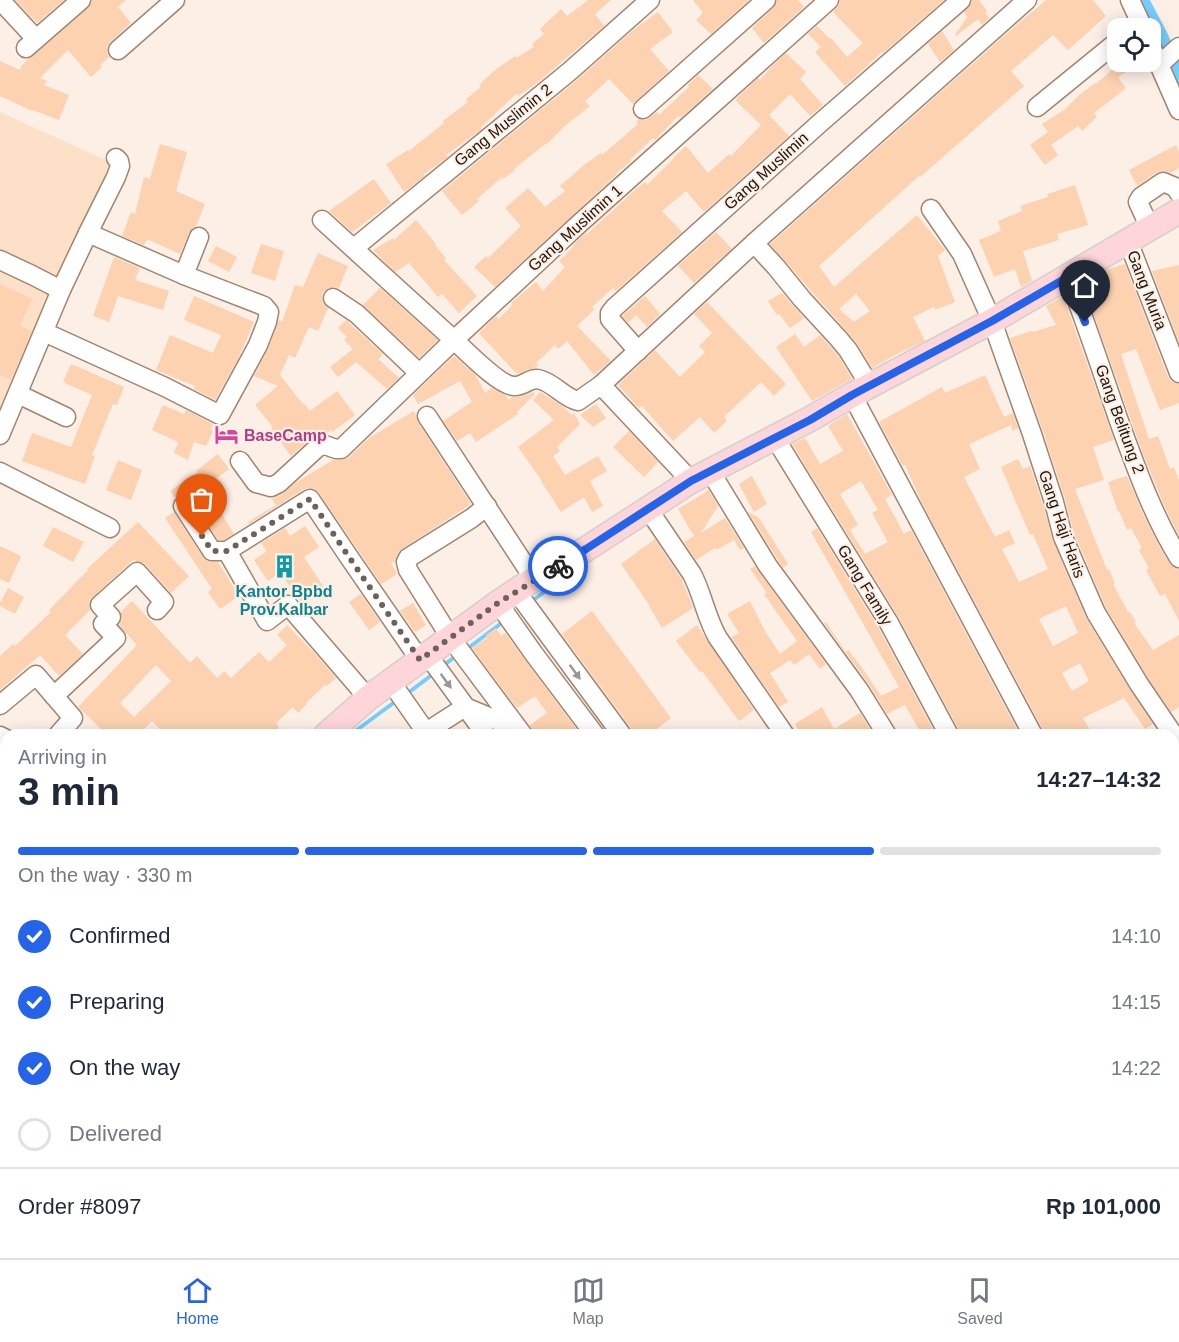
<!DOCTYPE html>
<meta charset="utf-8">
<style>
body{margin:0;font-family:Arial,sans-serif;background:#f6f6f7;color:#1f2937;height:100vh;display:flex;flex-direction:column;font-size:22px;white-space:nowrap}
*{box-sizing:border-box;margin:0}
p{font-size:20px;color:#747a83}
.icon{flex:none;width:33px;height:33px;fill:none;stroke:currentColor;stroke-width:2;stroke-linecap:round;stroke-linejoin:round}
.map{position:relative;flex:1;overflow:hidden}
.drawer{position:absolute;left:0px;top:729px;width:1179px;height:530px;display:flex;flex-direction:column;background:#fff;border-radius:18px 18px 0 0;box-shadow:0 3px 15px #0003}
.drawer>*{flex:none}
.controls{position:absolute;left:1107px;top:18px;display:grid;gap:12px}
.controls a{display:grid;place-items:center;width:54px;height:54px;border-radius:12px;background:#fff;box-shadow:0 3px 15px #0003;font-size:30px}
.pin{position:absolute;display:grid;place-items:center;width:51px;height:51px;color:#fff;margin:-62px -26px;border-radius:50% 50% 50% 0;rotate:-45deg;box-shadow:0 0 6px #0007}
.pin .icon{rotate:45deg}
.courier{position:absolute;display:grid;place-items:center;width:60px;height:60px;margin:-30px;border:4px solid #2563eb;border-radius:50%;background:#fff;color:#222;box-shadow:0 2px 8px #0007}
.head em{font-style:normal;font-weight:600}
.head div{display:flex;flex-direction:column-reverse}
.head{display:flex;align-items:center;justify-content:space-between;height:102px;padding:0 18px}
h1{font-size:39px;font-weight:600;line-height:45px}
.bar{display:grid;grid-template-columns:repeat(4,1fr);gap:9px 6px;align-content:center;height:72px;padding:0 18px}
.bar i{height:8px;border-radius:4px;background:#e0e1e3}
.bar .on{background:#2563eb}
.bar p{grid-column:span 4}
.line{display:flex;align-items:center;gap:15px;padding:0 18px;border-top:2px solid #e0e1e3}
.line div{flex:1}
ol{padding:0 18px;list-style:none}
li{display:flex;align-items:center;gap:18px;height:66px}
li p{margin-inline-start:auto}
li .icon{padding:6px;border-radius:50%;background:#2563eb;color:#fff;stroke-width:4}
li:last-child{color:#747a83}
li i{width:33px;height:33px;border:3px solid #e0e1e3;border-radius:50%}
.dock{display:flex;justify-content:space-around;align-items:center;height:84px;border-top:2px solid #e0e1e3;background:#fff;font-size:16px;color:#747a83}
.dock a{display:grid;justify-items:center;gap:3px}
.dock .on{color:#2563eb}
.map>svg:first-child{display:block}
.built{fill:#fde0c8}
.water{fill:#75ccfe}
.lines{fill:none;stroke-linecap:round;stroke-linejoin:round}
.stream{stroke:#75ccfe;stroke-width:4}
.canal{stroke:#75ccfe;stroke-width:14}
.river{stroke:#75ccfe;stroke-width:24}
.building{fill:#fcd2b0;fill-rule:evenodd}
.minor-casing{stroke:#a0856f;stroke-width:21}
.major-casing{stroke:#d2d0cf;stroke-width:27}
.minor{stroke:#fff;stroke-width:18}
.major{stroke:#fed5d9;stroke-width:24}
.oneway{fill:#9b9692}
.done{stroke:#6d6259;stroke-width:6;stroke-dasharray:0 10.8}
.route{stroke:#2563eb;stroke-width:8}
.labels{text-anchor:middle;dominant-baseline:central;stroke-width:4.5;stroke-linejoin:round;paint-order:stroke}
.street-label{font-size:16px;fill:#20160d;stroke:#fcefe6}
.hotel-label{font-size:16px;font-weight:bold;fill:#b23c85;stroke:#fcefe6;text-anchor:start}
.culture-label{font-size:16px;font-weight:bold;fill:#0d838f;stroke:#fcefe6}
</style>
<div class="map">
<svg width="1179" height="1258" viewBox="0 0 1179 1258">
<rect width="100%" height="100%" fill="#fcefe6"/>
<!-- built -->
<polygon class="built" points="0,112 112,163 0,417"/>
<!-- water -->
<polygon class="water" points="1179,922 1179,1258 674,1258 682,1252 1173,1252 1173,926"/>
<g class="lines">
<!-- stream -->
<g class="stream">
<polyline points="532,601 577,567"/>
<polyline points="471,646 503,622"/>
<polyline points="444,665 452,659"/>
<polyline points="408,693 433,674"/>
<polyline points="350,735 396,701"/>
</g>
<!-- canal -->
<polyline class="canal" points="1142,0 1160,34 1179,76"/>
<!-- river -->
<g class="river">
<polyline points="0,815 6,818"/>
<polyline points="425,1252 429,1258"/>
</g>
</g>
<!-- building -->
<g class="building">
<polygon points="15,0 64,0 37,23"/>
<polygon points="92,0 126,0 118,7 131,23 110,42 107,47 107,53 109,57 100,65 102,67 91,77 68,50 40,78 47,81 44,85 69,95 59,120 33,110 32,111 0,96 0,61 20,70 22,65 28,59 33,56 88,8 91,4"/>
<polygon points="588,0 611,0 595,14 604,26 537,83 518,96 517,93 481,127 482,129 446,155 448,157 424,174 425,176 404,192 386,164 408,150 409,151 444,123 443,121 468,102 466,99 481,87 479,85 495,70 515,56 516,58 534,47 532,44 544,34 540,29 561,9 567,16"/>
<polygon points="693,0 749,0 711,34 696,20 703,13"/>
<polygon points="777,0 798,0 804,7 764,43 752,28 773,8 776,4"/>
<polygon points="840,0 944,0 883,53 882,52 845,86 815,52 821,47 808,34 817,26 830,39 831,38 847,57 863,43 833,12 839,4"/>
<polygon points="972,0 979,0 987,11 985,12 989,18 982,25 978,19 956,36 955,35 967,17 964,12 971,4"/>
<path d="M1046,0H1093L1106,16L1068,50L1053,35L1011,71L1024,86L920,177L919,176L819,266L834,287L917,215L945,250L938,256L955,302L935,310L934,307L913,317L925,341L897,354L872,368L857,343L770,244L1005,35ZM856,294L870,311L854,322L839,309Z"/>
<polygon points="658,12 673,32 650,49 669,71 633,104 609,79 585,101 590,106 565,126 546,145 545,144 514,169 515,170 503,179 502,177 477,199 479,201 462,215 442,191 577,80 632,31"/>
<polygon points="942,31 954,50 940,62 928,44"/>
<polygon points="786,53 806,72 800,79 823,105 810,116 790,94 769,115 789,136 704,212 686,191 662,211 682,232 616,291 613,288 592,307 595,309 577,326 611,361 594,375 567,341 558,349 555,345 536,363 538,365 534,368 517,374 479,333 496,316 499,319 513,304 511,303 536,282 543,291 565,267 559,261 574,246 573,245 586,233 587,234 636,189 645,182 647,185 674,158 674,157 686,146 708,173 729,154 731,156 761,125 735,100 758,78 760,80 772,66"/>
<polygon points="1118,56 1118,62 1142,62 1118,77 1126,88 1094,113 1097,117 1082,131 1078,126 1051,145 1058,155 1045,165 1030,145 1048,132 1042,124 1064,110 1078,96 1095,83 1096,84 1115,67 1111,61"/>
<polygon points="698,75 713,89 680,118 678,116 655,140 653,138 630,160 631,161 616,173 617,174 495,287 474,267 486,256 488,258 521,226 505,208 528,188 545,207 565,191 560,186 584,165 601,153 602,155 615,144 638,124 636,122 639,119 646,120 657,112 659,115 689,87 688,85"/>
<polygon points="160,144 187,152 176,191 205,204 196,226 192,229 189,233 180,254 147,239 144,245 122,236 131,212 135,214 144,177 150,179"/>
<polygon points="1176,145 1179,152 1179,168 1170,173 1162,171 1157,172 1137,186 1129,170"/>
<polygon points="374,179 391,203 352,232 329,211"/>
<polygon points="1075,185 1088,225 1057,234 1059,240 1023,251 1032,281 1021,287 1015,269 994,277 979,240 1001,231 998,221 1022,211 1020,206 1048,197 1047,194"/>
<polygon points="416,220 436,244 435,245 446,258 444,260 477,296 459,313 442,294 438,297 409,263 395,272 373,250 393,238 394,240"/>
<polygon points="716,232 732,249 694,283 678,266"/>
<polygon points="261,244 284,251 275,281 251,273"/>
<polygon points="216,246 237,257 229,272 208,261"/>
<polygon points="318,253 348,266 339,288 334,287 329,288 323,292 322,297 323,302 328,308 318,331 309,327 295,358 289,355 280,375 303,404 304,403 310,411 337,391 355,415 332,432 331,430 326,434 322,434 311,438 291,456 271,428 273,427 255,405 278,386 254,376 268,349 279,320 282,322 295,285 303,287"/>
<polygon points="114,257 140,268 135,280 169,291 163,310 118,296 109,322 93,316"/>
<polygon points="1125,264 1168,377 1172,382 1179,384 1179,403 1160,410 1136,349 1121,354 1149,439 1158,436 1170,469 1174,467 1179,481 1179,536 1164,505 1143,454 1083,284 1108,269"/>
<polygon points="1179,265 1179,342 1152,271"/>
<polygon points="0,284 32,299 20,326 32,331 11,380 0,375"/>
<polygon points="380,288 438,340 419,358 363,305"/>
<polygon points="782,293 804,318 790,328 779,314 777,315 768,301"/>
<polygon points="194,296 254,322 238,359 215,400 194,389 195,386 156,370 170,335 213,353 221,335 184,320"/>
<polygon points="645,296 660,314 647,327 636,315 628,323 622,316"/>
<polygon points="1063,296 1114,440 1093,447 1104,480 1075,489 1107,570 1109,569 1115,583 1113,584 1128,612 1130,612 1136,622 1134,623 1153,650 1179,635 1179,707 1171,712 1148,678 1106,608 1074,533 1065,499 1043,431 1010,338 1032,331 1033,332 1056,325 1046,306"/>
<polygon points="707,302 786,384 774,396 761,382 724,417 727,421 714,433 700,417 673,441 642,406 639,408 618,385 655,350 680,377 705,352 699,346 712,333 694,314"/>
<polygon points="346,320 383,354 378,359 399,378 387,389 356,362 338,377 330,367 353,349 344,340 347,337 338,328"/>
<polygon points="795,334 804,347 820,335 839,357 852,379 812,401 776,347"/>
<polygon points="454,356 475,374 485,393 492,388 506,396 509,400 512,397 521,397 533,392 535,394 517,412 518,414 476,442 470,433 457,441 443,421 472,402 460,381 418,404 413,395"/>
<polygon points="71,364 124,387 117,405 113,404 92,455 95,456 85,484 22,461 32,433 71,447 92,395 63,382"/>
<path d="M985,375L1004,417L1013,413L1018,428L1012,431L1011,425L969,444L980,469L964,477L995,537L1009,530L1015,543L1002,549L1019,582L1048,569L1033,534L1030,535L1001,467L1018,459L1023,469L1030,466L1043,505L1053,541L1086,618L1130,690L1153,724L1145,729L1124,698L1083,718L1093,735H1044L1043,730L922,503L905,465L903,466L879,422L942,387L945,393ZM1066,606L1078,633L1053,646L1039,619ZM1080,663L1089,681L1072,691L1062,673Z"/>
<polygon points="540,392 562,406 572,415 574,413 580,424 557,447 560,451 553,456 565,475 598,456 607,471 590,481 603,506 592,512 584,497 561,512 541,481 542,481 518,447 554,420 533,400"/>
<polygon points="596,404 606,418 593,427 580,415"/>
<polygon points="163,405 184,414 186,410 213,424 211,430 213,431 206,446 194,442 188,460 174,453 178,442 152,430"/>
<polygon points="414,411 418,422 471,504 402,549 398,553 395,561 391,563 397,574 381,584 319,493 315,489 309,488 304,489 249,524 248,522 276,505 272,499 284,493 294,484 333,460 341,460 348,458 369,438"/>
<path d="M847,414L892,495L885,499L904,534L911,530L1020,735H960L959,730L899,618L792,444L805,438L820,464L843,451L828,426ZM861,481L878,510L872,513L888,542L865,554L850,530L858,525L840,494Z"/>
<polygon points="629,431 658,462 644,477 613,447"/>
<polygon points="218,454 229,469 205,487 234,534 224,540 218,540 192,499 188,496 183,495 175,498 170,491 198,472 196,471"/>
<polygon points="118,460 142,470 131,500 106,490"/>
<polygon points="752,476 767,504 754,512 739,484"/>
<polygon points="1127,476 1143,514 1160,548 1170,564 1174,568 1179,569 1179,621 1165,594 1160,596 1146,570 1149,568 1139,550 1142,548 1131,528 1127,530 1119,511 1118,512 1108,482"/>
<polygon points="708,489 718,506 701,533 725,518 744,548 740,550 734,540 716,550 715,548 696,560 684,542 694,536 678,509 706,492"/>
<polygon points="174,512 203,557 207,561 218,562 239,596 220,609 208,592 212,589 165,518"/>
<polygon points="748,512 759,518 788,564 783,568"/>
<polygon points="138,522 189,576 171,593 145,564 133,560 93,597 89,602 90,610 65,635 83,654 59,676 40,655 0,690 0,656 13,644 15,646 51,612 49,610 88,570 87,569"/>
<polygon points="305,526 319,547 304,557 325,589 302,604 280,572 268,581 254,560 267,551 261,543 285,528 290,536"/>
<polygon points="53,527 84,542 73,562 43,546"/>
<polygon points="817,528 879,629 936,735 922,735 905,705 887,714 868,683 824,623 826,622 846,652 848,650 860,665 881,696 899,687 811,532"/>
<polygon points="655,539 682,580 693,608 662,628 649,606 650,606 621,564"/>
<polygon points="0,546 21,556 9,583 0,579"/>
<polygon points="755,566 826,664 820,669 809,654 794,665 790,660 770,673 788,702 779,707 731,637 739,633 727,614 750,601 765,631 780,654 797,641 764,594 767,593 750,569"/>
<polygon points="8,588 24,597 15,614 0,606 0,603"/>
<polygon points="361,594 380,622 369,630 349,602"/>
<path d="M132,601L190,663L197,656L217,678L224,671L231,678L259,652L269,662L287,645L277,635L287,625L316,655L336,678L327,686L325,685L306,703L307,704L298,713L293,707L276,723L279,727L271,735H166L152,721L138,735H107L78,707L137,645L119,625L122,620L121,612ZM156,665L171,681L134,717L120,703Z"/>
<polygon points="413,603 426,625 415,632 400,611"/>
<polygon points="592,611 671,718 649,735 633,735 631,728 562,634"/>
<polygon points="697,625 754,710 739,721 702,671 700,672 676,641"/>
<polygon points="496,628 501,636 505,633 581,735 534,735 530,725 547,713 535,696 517,708 472,648 487,638 486,635"/>
<polygon points="822,707 834,729 860,713 870,729 861,735 801,735 795,724"/>
</g>
<g class="lines">
<defs>
<g id="minor">
<polyline points="2,0 1,1 36,39"/>
<polyline points="1130,0 1143,28"/>
<polyline points="1150,44 1179,110"/>
<polyline points="26,48 81,0"/>
<polyline points="118,50 175,0"/>
<polyline points="1160,64 1179,47"/>
<polyline points="1037,107 1118,41"/>
<polyline points="643,109 766,0"/>
<polyline points="931,209 962,254 992,321 1032,434 1054,502 1063,537 1096,613 1139,684 1179,743"/>
<polyline points="1150,228 1138,202 1141,197 1163,182 1175,187 1179,193"/>
<polyline points="1128,241 1179,373"/>
<polyline points="754,243 776,267 802,299 838,338 848,350 870,386"/>
<polyline points="354,248 570,71 650,0"/>
<polyline points="0,260 32,275 61,290"/>
<polyline points="184,275 199,237"/>
<path d="M1068,277C1087,325 1103,375 1120,424C1137,470 1153,516 1179,558"/>
<polyline points="333,298 357,314 419,373"/>
<polyline points="44,332 165,387 220,415 258,345 267,322 269,312 264,306 184,275 88,233"/>
<polyline points="638,351 610,319 610,313 614,308 820,123 961,0"/>
<path d="M601,385L578,401C564,398 555,384 541,380C530,376 524,387 514,386C500,386 466,351 454,340L580,223L829,0"/>
<polyline points="18,394 66,417"/>
<polyline points="852,395 1033,735"/>
<polyline points="427,416 534,579"/>
<polyline points="0,435 61,290 88,233 116,177 120,166 119,161 116,158"/>
<polyline points="775,438 889,623 949,735"/>
<polyline points="240,461 256,483 271,487 279,483 318,447 325,445 336,449 341,449 454,340 322,220"/>
<polyline points="710,471 768,566 859,690 887,735"/>
<polyline points="0,472 110,528"/>
<polyline points="691,481 601,385 754,243 1027,0"/>
<polyline points="183,506 212,551 227,551"/>
<polyline points="487,506 472,518 408,558 406,562 408,570 450,637 523,735"/>
<path d="M648,509L692,574C703,595 706,618 718,638L785,735"/>
<polyline points="516,591 622,735"/>
<polyline points="498,603 534,654 595,735"/>
<polyline points="427,654 486,735"/>
<polyline points="391,682 428,735"/>
<polyline points="54,696 116,638 103,624 111,617 100,605 137,572 164,602 157,610"/>
<polyline points="368,698 288,605 267,621 227,551 310,499 351,560 420,660"/>
<polyline points="0,705 36,675 73,718 58,735"/>
<polyline points="465,707 501,722 510,735"/>
<polyline points="426,732 465,707"/>
<polyline points="0,736 6,739"/>
<polyline points="0,782 6,785"/>
<polyline points="0,841 6,844"/>
<polyline points="0,1075 6,1081"/>
<polyline points="0,1218 6,1214"/>
<polyline points="138,1252 141,1258"/>
<polyline points="436,1252 442,1258"/>
<polyline points="105,1258 115,1252"/>
</g>
<g id="major">
<polyline points="326,735 368,698 498,603 534,579 586,549 691,481 810,419 852,395 992,321 1179,211"/>
<polyline points="0,955 6,952"/>
</g>
</defs>
<!-- minor casing -->
<use href="#minor" class="minor-casing"/>
<!-- major casing -->
<use href="#major" class="major-casing"/>
<!-- minor -->
<use href="#minor" class="minor"/>
<!-- major -->
<use href="#major" class="major"/>
</g>
<!-- one-way arrows -->
<defs><path id="oneway-solid" d="M-6-.8H1V-3.2L6.5 0L1 3.2V.8H-6Z" transform="scale(1.5)"/></defs>
<g class="oneway">
<use href="#oneway-solid" transform="translate(575 672) rotate(54)"/>
<use href="#oneway-solid" transform="translate(446 681) rotate(54)"/>
</g>
<g class="lines">
<!-- done -->
<polyline class="done" points="202,536 212,551 227,551 310,499 351,560 420,660 498,603 558,566"/>
<!-- route -->
<polyline class="route" points="558,566 586,549 691,481 810,420 852,395 992,321 1068,277 1085,322"/>
</g>
<!-- icons -->
<defs>
<symbol id="hotel-bare" viewBox="-9 -9 18 18"><path d="M-6-4.5h1.5V1H6V5H4.5V3h-9V5H-6ZM-4 0a1.8 1.8 0 1 1 3.6 0ZM.5 0V-2.5h3Q6-2.5 6 0Z" fill="#d1479c" stroke="#fcefe6" stroke-width="2.5" paint-order="stroke"/></symbol>
<symbol id="building-bare" viewBox="-9 -9 18 18"><path d="M-4-6H4V6H1V3H-1V6H-4ZM-2.5-4.3h1.7v1.8h-1.7ZM.8-4.3h1.7v1.8H.8ZM-2.5-1h1.7V.8h-1.7ZM.8-1h1.7V.8H.8Z" fill="#0f9aa8" stroke="#fcefe6" stroke-width="2.5" paint-order="stroke"/></symbol>
</defs>
<g fill-rule="evenodd">
<use href="#hotel-bare" x="210" y="418" width="33" height="33"/>
<use href="#building-bare" x="268" y="550" width="33" height="33"/>
</g>
<g class="labels">
<!-- street labels -->
<g class="street-label">
<text transform="translate(503 125) rotate(-39)">Gang Muslimin 2</text>
<text transform="translate(766 171) rotate(-42)">Gang Muslimin</text>
<text transform="translate(575 228) rotate(-42)">Gang Muslimin 1</text>
<text transform="translate(1147 290) rotate(69)">Gang Muria</text>
<text transform="translate(1120 419) rotate(70)">Gang Belitung 2</text>
<text transform="translate(1062 524) rotate(71)">Gang Haji Haris</text>
<text transform="translate(865 585) rotate(59)">Gang Family</text>
</g>
<!-- hotel labels -->
<g class="hotel-label">
<text x="244" y="435">BaseCamp</text>
</g>
<!-- culture labels -->
<g class="culture-label">
<text x="284" y="591">Kantor Bpbd<tspan x="284" dy="18">Prov.Kalbar</tspan></text>
</g>
</g>
</svg>
<div class="controls">
<a><svg class="icon" aria-label="locate" viewBox="0 0 24 24"><circle cx="12" cy="12" r="6"/><path d="M12 2v4M12 18v4M2 12h4M18 12h4"/></svg></a>
</div>
<div class="pin" style="left:202px;top:536px;background:#ea580c"><svg class="icon" aria-label="bag" viewBox="0 0 24 24"><path d="M5 8h14l-1 12H6zM9 8a3 3 0 0 1 6 0"/></svg></div>
<div class="pin" style="left:1085px;top:322px;background:#1f2937"><svg class="icon" aria-label="home" viewBox="0 0 24 24"><path d="M3 11l9-7 9 7M6 9v11h12V9"/></svg></div>
<div class="courier" style="left:558px;top:566px"><svg class="icon" aria-label="bike" viewBox="0 0 24 24"><circle cx="6" cy="16" r="4"/><circle cx="18" cy="16" r="4"/><path d="M6 16l4-8h5l3 8M10 8l3 8H6M13 5h3"/></svg></div>
<section class="drawer">
<div class="head"><div><h1>3 min</h1><p>Arriving in</p></div><em>14:27–14:32</em></div>
<div class="bar"><i class="on"></i><i class="on"></i><i class="on"></i><i></i><p>On the way · 330 m</p></div>
<ol>
<li><svg class="icon" aria-label="check" viewBox="0 0 24 24"><path d="M5 12l5 5 9-10"/></svg>Confirmed<p>14:10</p></li>
<li><svg class="icon" aria-label="check" viewBox="0 0 24 24"><path d="M5 12l5 5 9-10"/></svg>Preparing<p>14:15</p></li>
<li><svg class="icon" aria-label="check" viewBox="0 0 24 24"><path d="M5 12l5 5 9-10"/></svg>On the way<p>14:22</p></li>
<li><i></i>Delivered</li>
</ol>
<div class="line" style="height:78px"><div>Order #8097</div><b>Rp 101,000</b></div>
</section>
</div>
<nav class="dock">
<a class="on"><svg class="icon" aria-label="home" viewBox="0 0 24 24"><path d="M3 11l9-7 9 7M6 9v11h12V9"/></svg>Home</a>
<a><svg class="icon" aria-label="map" viewBox="0 0 24 24"><path d="M3 6l6-2 6 2 6-2v14l-6 2-6-2-6 2zM9 4v14M15 6v14"/></svg>Map</a>
<a><svg class="icon" aria-label="saved" viewBox="0 0 24 24"><path d="M7 4h10v16l-5-4-5 4z"/></svg>Saved</a>
</nav>
